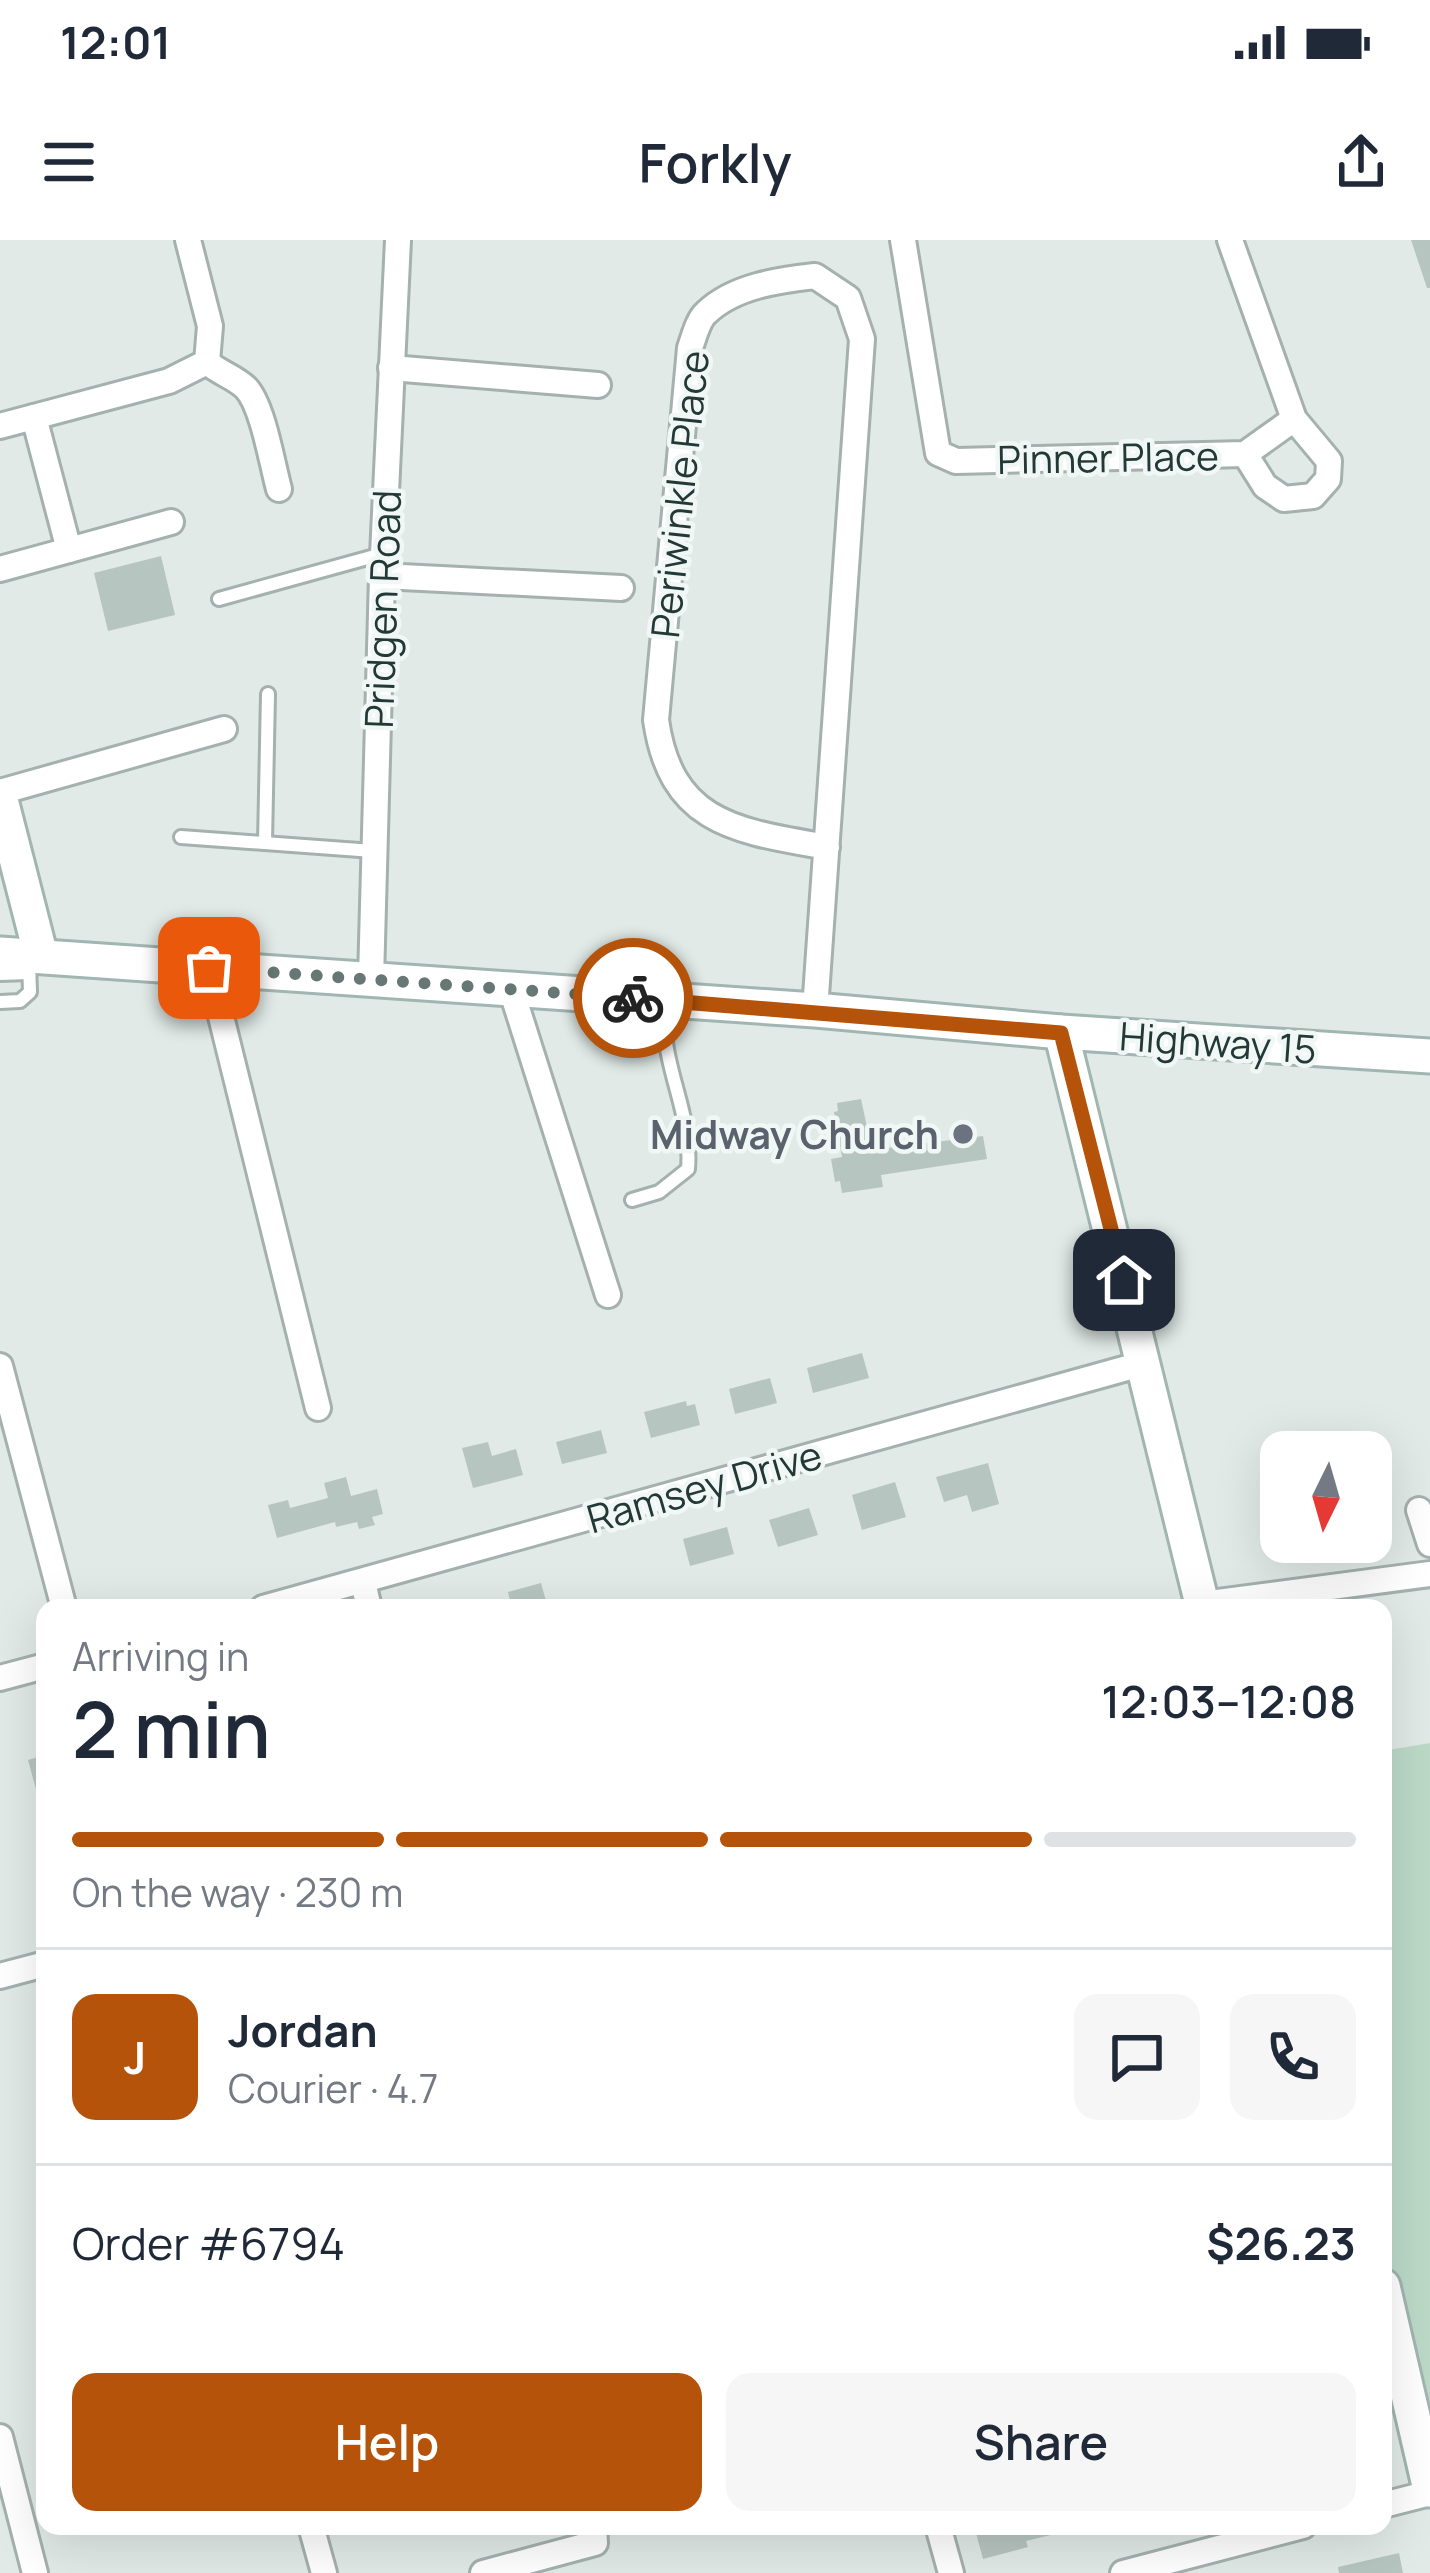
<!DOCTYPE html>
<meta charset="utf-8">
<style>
body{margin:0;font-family:Manrope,sans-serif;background:#f6f6f7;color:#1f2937;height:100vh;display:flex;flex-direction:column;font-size:45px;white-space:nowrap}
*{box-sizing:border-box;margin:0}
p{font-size:39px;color:#747a83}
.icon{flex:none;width:66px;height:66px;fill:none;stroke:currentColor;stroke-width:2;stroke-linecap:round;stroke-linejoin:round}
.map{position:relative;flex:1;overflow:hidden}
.panel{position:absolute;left:36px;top:1359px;width:1356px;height:936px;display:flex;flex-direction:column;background:#fff;border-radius:24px;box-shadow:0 12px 48px #0002}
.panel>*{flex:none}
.needle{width:78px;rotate:185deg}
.fabs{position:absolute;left:1260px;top:1191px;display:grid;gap:24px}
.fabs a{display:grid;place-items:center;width:132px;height:132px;border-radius:24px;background:#fff;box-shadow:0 12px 48px #0002;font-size:60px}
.pin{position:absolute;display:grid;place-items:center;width:102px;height:102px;color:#fff;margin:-51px;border-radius:24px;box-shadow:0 6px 18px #0006}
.courier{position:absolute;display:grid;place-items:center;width:120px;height:120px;margin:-60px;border:9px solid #b45309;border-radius:50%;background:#fff;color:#222;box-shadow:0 3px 15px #0007}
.headline em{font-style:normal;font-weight:600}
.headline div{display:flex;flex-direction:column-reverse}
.headline{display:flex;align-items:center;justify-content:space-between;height:204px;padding:0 36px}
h1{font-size:78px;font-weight:600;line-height:90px}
.bar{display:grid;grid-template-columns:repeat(4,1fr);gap:18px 12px;align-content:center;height:144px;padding:0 36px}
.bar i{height:15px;border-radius:9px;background:#e0e1e3}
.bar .selected{background:#b45309}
.bar p{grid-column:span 4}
.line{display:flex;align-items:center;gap:30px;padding:0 36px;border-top:3px solid #e0e1e3}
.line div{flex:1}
.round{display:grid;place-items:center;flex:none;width:126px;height:126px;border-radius:24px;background:#f6f6f7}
.action{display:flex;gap:24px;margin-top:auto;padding:24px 36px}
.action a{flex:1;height:138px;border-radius:24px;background:#b45309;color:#fff;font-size:48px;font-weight:600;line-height:138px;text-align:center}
.action a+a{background:#f6f6f7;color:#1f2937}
.status{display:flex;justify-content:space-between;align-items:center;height:84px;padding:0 60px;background:#fff;direction:ltr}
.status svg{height:33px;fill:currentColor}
header{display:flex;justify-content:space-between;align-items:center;height:156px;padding:0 36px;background:#fff;font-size:54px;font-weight:600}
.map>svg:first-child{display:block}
.green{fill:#bcd9c8}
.building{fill:#b7c5c1}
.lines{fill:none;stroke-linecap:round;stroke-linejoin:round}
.lane-casing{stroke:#a4b1ae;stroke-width:18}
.street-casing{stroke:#a4b1ae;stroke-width:30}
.secondary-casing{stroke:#a1b5b1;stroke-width:39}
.lane{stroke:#fff;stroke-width:12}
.street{stroke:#fff;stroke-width:24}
.secondary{stroke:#fff;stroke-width:33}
.done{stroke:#667774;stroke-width:12;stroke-dasharray:0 21.6}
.route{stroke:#b45309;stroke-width:15}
.worship-dot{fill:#6b7280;stroke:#f1f7f5;stroke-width:4.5}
.labels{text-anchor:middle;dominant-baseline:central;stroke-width:9;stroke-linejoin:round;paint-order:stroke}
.street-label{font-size:39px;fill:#233936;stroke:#f1f7f5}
.worship-label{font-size:39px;font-weight:bold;fill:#5b616d;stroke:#f1f7f5;text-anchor:end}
</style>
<div class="status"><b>12:01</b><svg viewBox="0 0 49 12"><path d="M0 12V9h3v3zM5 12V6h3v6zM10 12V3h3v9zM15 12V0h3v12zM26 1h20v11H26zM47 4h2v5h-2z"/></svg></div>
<header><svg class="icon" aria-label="menu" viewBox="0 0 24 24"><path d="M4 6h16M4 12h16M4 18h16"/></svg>Forkly<svg class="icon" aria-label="share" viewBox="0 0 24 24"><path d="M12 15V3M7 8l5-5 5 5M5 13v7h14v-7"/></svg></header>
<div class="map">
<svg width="1430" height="2333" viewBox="0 0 1430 2333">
<rect width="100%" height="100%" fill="#e1eae7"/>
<!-- green -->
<polygon class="green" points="1430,1503 1430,2250 1383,2046 1383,1511"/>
<!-- building -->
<g class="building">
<polygon points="1411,0 1430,0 1430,48 1427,48"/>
<polygon points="161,316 175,375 108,391 94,333"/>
<polygon points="861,859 872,910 983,896 987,919 881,935 883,947 842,953 840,941 835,942 831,919 842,917 834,872 838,871 837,863"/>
<polygon points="862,1113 869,1138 813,1153 807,1128"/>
<polygon points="770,1138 777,1163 735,1174 729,1149"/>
<polygon points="686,1161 687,1166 695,1164 700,1185 651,1198 644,1172"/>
<polygon points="601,1190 607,1213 562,1224 556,1202"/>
<polygon points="488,1202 492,1216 516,1209 523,1235 473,1248 462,1208"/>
<polygon points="988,1223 999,1264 972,1272 967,1255 944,1262 936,1237"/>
<polygon points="346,1237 351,1256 377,1249 383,1274 372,1277 375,1285 359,1289 357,1282 336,1287 335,1282 277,1298 268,1265 288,1260 290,1268 328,1258 324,1243"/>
<polygon points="895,1242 906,1277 862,1290 852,1255"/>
<polygon points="809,1268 818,1295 778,1307 769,1280"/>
<polygon points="727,1287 734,1314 690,1326 683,1299"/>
<polygon points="541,1343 548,1368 512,1368 508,1352"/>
<polygon points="45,1515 45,1563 40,1564 28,1520"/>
<polygon points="1002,2286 1062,2286 1063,2292 1026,2301 1028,2307 983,2319 976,2293"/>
<polygon points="1399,2313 1403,2333 1339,2333 1338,2327"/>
</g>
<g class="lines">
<defs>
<g id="lane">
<polyline points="219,359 382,314"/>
<polyline points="181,597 373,611"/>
<polyline points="265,603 268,454"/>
<polyline points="0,734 29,733"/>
<polyline points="0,762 20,761 30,752 29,721"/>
<path d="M632,960L659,952L688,929C693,870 658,823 665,761"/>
</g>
<g id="street">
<polyline points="903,0 938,213 956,221 1245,214 1294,179"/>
<polyline points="1230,0 1294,179 1329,221 1328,239 1313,256 1284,259 1265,246 1245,214"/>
<path d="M207,122C219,133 235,137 246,148C263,166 272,224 279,249"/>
<polyline points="391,128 598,145"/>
<polyline points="34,177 69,310"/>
<polyline points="0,186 169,141 207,122 210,86 188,0"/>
<polyline points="0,329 171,282"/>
<polyline points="382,336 621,348"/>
<polyline points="0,552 224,489"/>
<polyline points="209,728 318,1168"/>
<polyline points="371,739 382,336 398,0"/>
<polyline points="511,749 608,1055"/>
<path d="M815,770L862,99L848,58L815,36C779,40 734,46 706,73C698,80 694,97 690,108L656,480C671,585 738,591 827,607"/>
<polyline points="0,1126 64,1368"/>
<polyline points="1419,1270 1430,1304"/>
<polyline points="363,1342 369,1368"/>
<polyline points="1202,1364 1430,1334"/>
<polyline points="263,1368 1145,1123"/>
<polyline points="0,1438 45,1426"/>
<polyline points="0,1736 45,1724"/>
<polyline points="0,2197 35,2333"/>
<polyline points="1383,2265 1430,2253"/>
<polyline points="311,2286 324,2333"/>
<polyline points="938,2286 951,2333"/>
<polyline points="483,2333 595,2303 594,2286"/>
<polyline points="1123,2333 1303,2286"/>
</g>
<g id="secondary">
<polyline points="0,556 41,716"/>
<polyline points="0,714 815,770 1061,792 1430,816"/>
<polyline points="1061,792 1203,1368"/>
<polyline points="1383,2046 1430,2250"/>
</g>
</defs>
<!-- lane casing -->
<use href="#lane" class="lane-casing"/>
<!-- street casing -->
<use href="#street" class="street-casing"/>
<!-- secondary casing -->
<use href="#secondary" class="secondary-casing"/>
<!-- lane -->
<use href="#lane" class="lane"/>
<!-- street -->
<use href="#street" class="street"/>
<!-- secondary -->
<use href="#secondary" class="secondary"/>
</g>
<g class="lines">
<!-- done -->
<polyline class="done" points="209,728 633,758"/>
<!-- route -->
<polyline class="route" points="633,758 1061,793 1124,1040"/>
</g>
<!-- markers -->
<circle class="worship-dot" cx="963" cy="894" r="12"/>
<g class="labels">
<!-- street labels -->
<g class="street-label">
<text transform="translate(1108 217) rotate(-1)">Pinner Place</text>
<text transform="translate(679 254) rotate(-84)">Periwinkle Place</text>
<text transform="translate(382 369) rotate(-88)">Pridgen Road</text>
<text transform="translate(1218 802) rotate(4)">Highway 15</text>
<text transform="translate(704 1246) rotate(-16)">Ramsey Drive</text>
</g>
<!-- worship labels -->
<g class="worship-label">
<text x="939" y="894">Midway Church</text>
</g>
</g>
</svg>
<div class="fabs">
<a><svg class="needle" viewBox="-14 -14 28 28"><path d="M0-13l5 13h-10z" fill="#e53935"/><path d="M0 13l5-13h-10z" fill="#747a83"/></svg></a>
</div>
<div class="pin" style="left:209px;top:728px;background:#ea580c"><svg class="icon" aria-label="bag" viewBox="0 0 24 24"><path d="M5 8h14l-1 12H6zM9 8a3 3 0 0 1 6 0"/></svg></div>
<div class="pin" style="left:1124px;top:1040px;background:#1f2937"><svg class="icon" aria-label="home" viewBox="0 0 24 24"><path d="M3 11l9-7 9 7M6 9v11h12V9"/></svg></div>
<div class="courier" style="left:633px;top:758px"><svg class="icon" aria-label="bike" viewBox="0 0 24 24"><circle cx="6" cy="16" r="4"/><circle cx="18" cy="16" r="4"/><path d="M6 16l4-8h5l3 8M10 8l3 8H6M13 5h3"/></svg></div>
<section class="panel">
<div class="headline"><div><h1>2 min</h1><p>Arriving in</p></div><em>12:03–12:08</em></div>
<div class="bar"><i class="selected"></i><i class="selected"></i><i class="selected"></i><i></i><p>On the way · 230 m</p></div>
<div class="line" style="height:216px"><b class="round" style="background:#b45309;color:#fff">J</b><div><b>Jordan</b><p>Courier · 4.7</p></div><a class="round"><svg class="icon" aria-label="chat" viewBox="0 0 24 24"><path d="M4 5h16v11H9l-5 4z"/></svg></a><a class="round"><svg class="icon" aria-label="phone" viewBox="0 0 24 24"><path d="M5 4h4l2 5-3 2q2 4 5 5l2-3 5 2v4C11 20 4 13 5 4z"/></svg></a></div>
<div class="line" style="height:156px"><div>Order #6794</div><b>$26.23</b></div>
<div class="action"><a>Help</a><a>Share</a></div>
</section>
</div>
